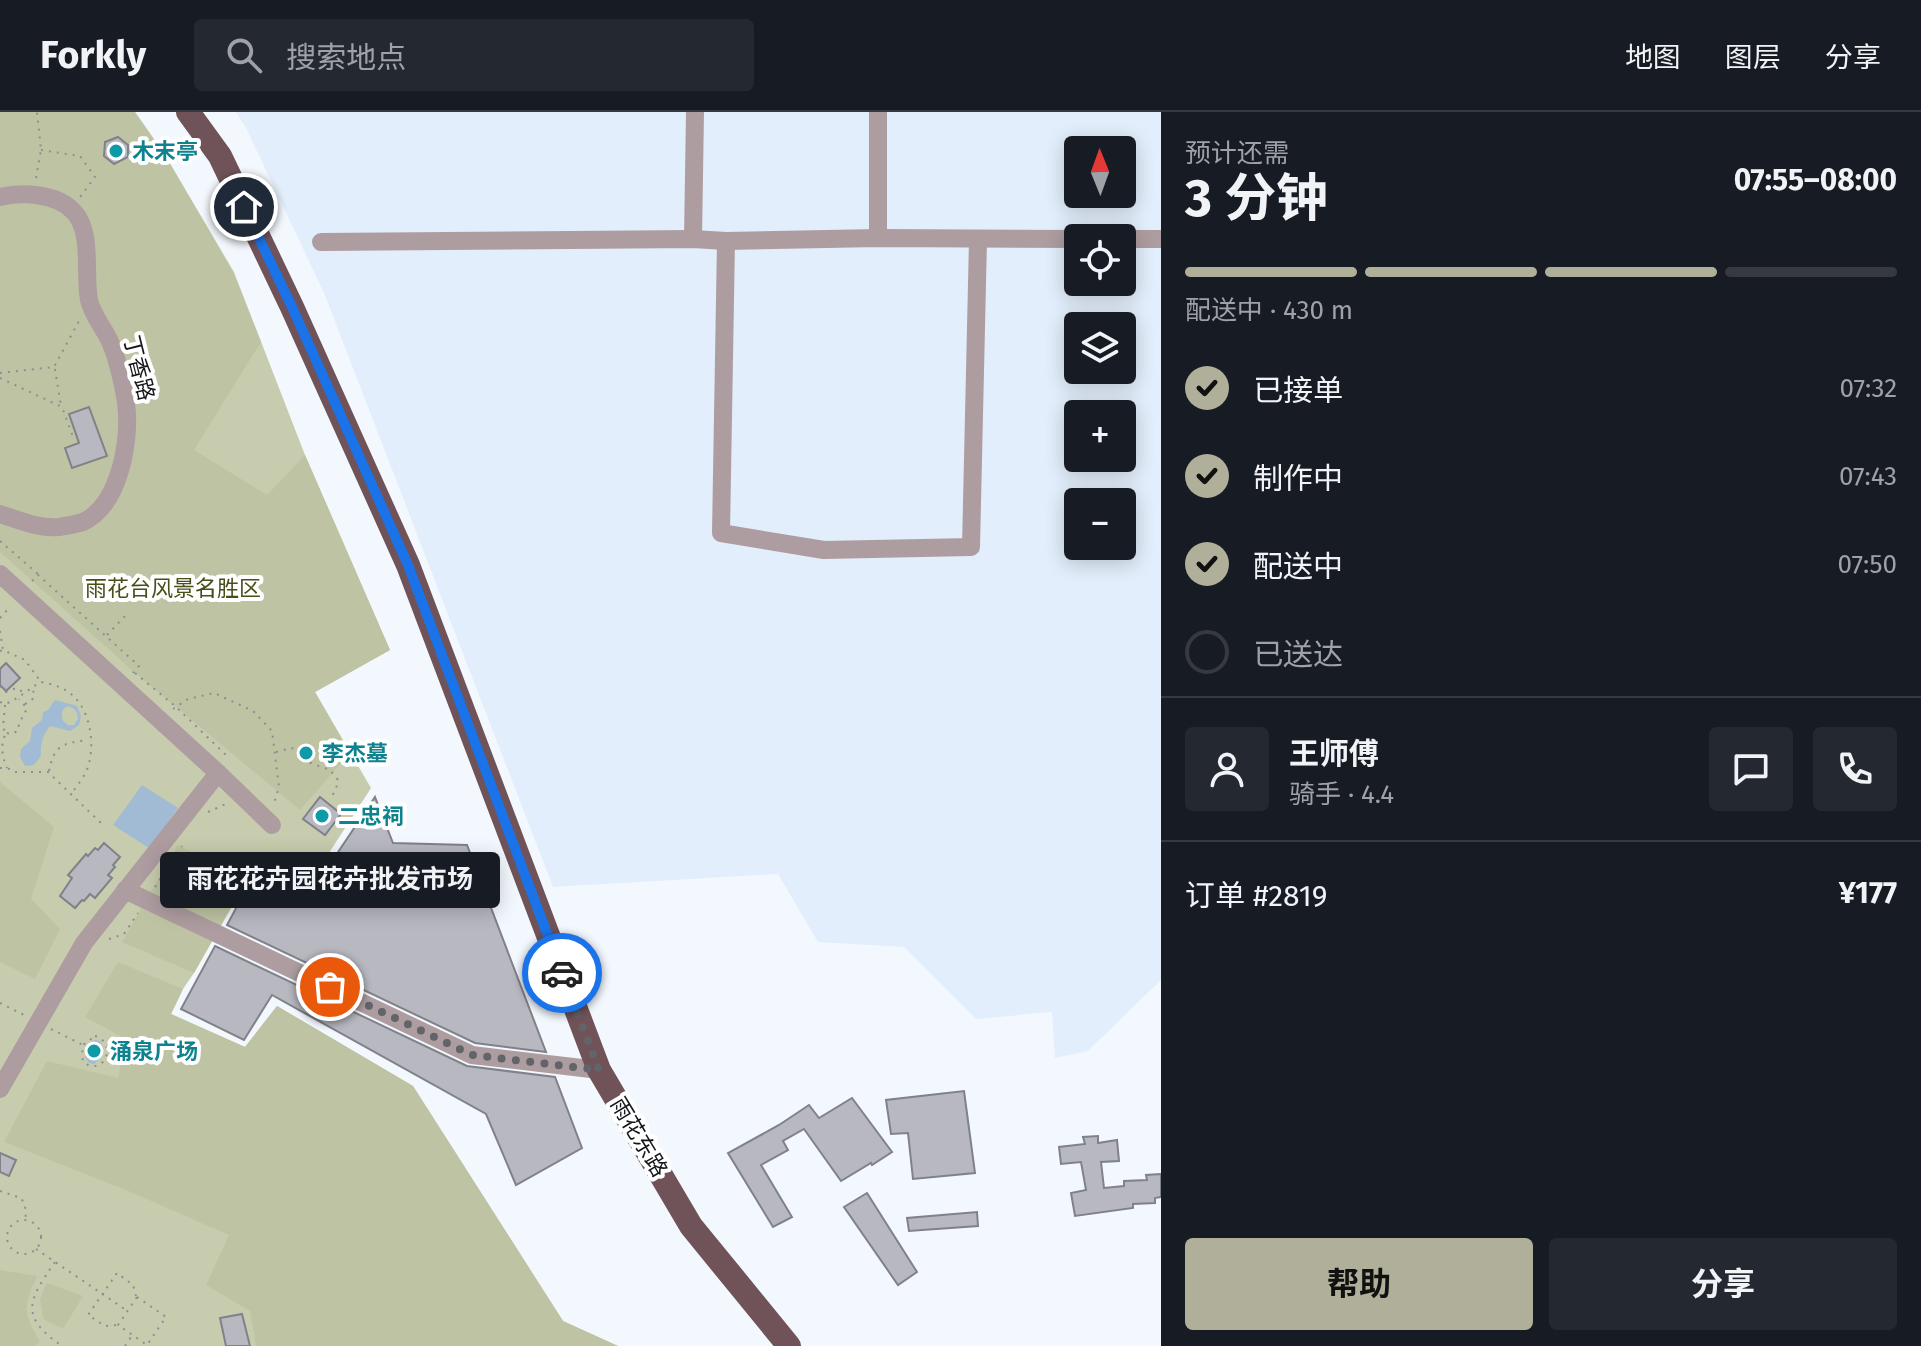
<!DOCTYPE html>
<html lang="zh">
<meta charset="utf-8">
<style>
body{margin:0;font-family:"Fira Sans","Noto Sans SC",sans-serif;background:#242831;color:#f1f3f6;height:100vh;display:flex;flex-direction:column;font-size:30px;white-space:nowrap}
*{box-sizing:border-box;margin:0}
p{font-size:26px;color:#9ea1a6}
.icon{flex:none;width:44px;height:44px;fill:none;stroke:currentColor;stroke-width:2;stroke-linecap:round;stroke-linejoin:round}
.map{position:relative;flex:1;overflow:hidden}
.details{display:flex;flex-direction:column;background:#171b24;width:760px}
.details>*{flex:none}
.needle{width:52px;rotate:359deg}
.fabs{position:absolute;left:1064px;top:24px;display:grid;gap:16px}
.fabs a{display:grid;place-items:center;width:72px;height:72px;border-radius:8px;background:#171b24;box-shadow:0 4px 20px #0003;font-size:40px}
.pin{position:absolute;display:grid;place-items:center;width:68px;height:68px;color:#fff;margin:-34px;border:4px solid #fff;border-radius:50%;box-shadow:0 2px 8px #0007}
.courier{position:absolute;display:grid;place-items:center;width:80px;height:80px;margin:-40px;border:6px solid #1a73e8;border-radius:50%;background:#fff;color:#222;box-shadow:0 2px 10px #0007}
.bubble{position:absolute;height:56px;border-radius:8px;background:#171b24;box-shadow:0 4px 20px #0003;font-size:26px;font-weight:700;line-height:56px;text-align:center}
.headline em{font-style:normal;font-weight:700}
.headline div{display:flex;flex-direction:column-reverse}
.headline{display:flex;align-items:center;justify-content:space-between;height:136px;padding:0 24px}
h1{font-size:52px;font-weight:700;line-height:60px}
.bar{display:grid;grid-template-columns:repeat(4,1fr);gap:12px 8px;align-content:center;height:96px;padding:0 24px}
.bar i{height:10px;border-radius:6px;background:#363941}
.bar .selected{background:#b0b09a}
.bar p{grid-column:span 4}
.line{display:flex;align-items:center;gap:20px;padding:0 24px;border-top:2px solid #363941}
.line div{flex:1}
.round{display:grid;place-items:center;flex:none;width:84px;height:84px;border-radius:8px;background:#242831}
ol{padding:0 24px;list-style:none}
li{display:flex;align-items:center;gap:24px;height:88px}
li p{margin-inline-start:auto}
li .icon{padding:8px;border-radius:50%;background:#b0b09a;color:#111;stroke-width:4}
li:last-child{color:#9ea1a6}
li i{width:44px;height:44px;border:4px solid #363941;border-radius:50%}
.button{display:flex;gap:16px;margin-top:auto;padding:16px 24px}
.button a{flex:1;height:92px;border-radius:8px;background:#b0b09a;color:#111;font-size:32px;font-weight:700;line-height:92px;text-align:center}
.button a+a{background:#242831;color:#f1f3f6}
header{display:flex;align-items:center;gap:48px;box-sizing:border-box;height:112px;padding:0 40px;background:#171b24;border-bottom:2px solid #363941}
header strong{font-size:38px}
nav{display:flex;gap:44px;margin-inline-start:auto;font-size:28px}
.search{width:560px;height:72px;background:#242831;display:flex;align-items:center;gap:20px;box-sizing:border-box;padding:0 28px;border-radius:8px;color:#9ea1a6;font-size:30px}
main{display:flex;flex:1;min-height:0}
.map>svg:first-child{display:block}
.built{fill:#e2eefb;fill-rule:evenodd}
.green{fill:#c7ccae}
.forest{fill:#bec4a3}
.water{fill:#a2bbd4;fill-rule:evenodd}
.building{fill:#b7b8c0;stroke:#808189;stroke-width:2}
.lines{fill:none;stroke-linecap:round;stroke-linejoin:round}
.path{stroke:#8b8f93;stroke-width:2;stroke-dasharray:2 6;stroke-linecap:butt}
.minor{stroke:#ae9da0;stroke-width:18}
.major{stroke:#705359;stroke-width:24}
.done{stroke:#616468;stroke-width:8;stroke-dasharray:0 14.4}
.route{stroke:#1a73e8;stroke-width:10}
.culture-dot{fill:#0f9aa8;stroke:#fff;stroke-width:3}
.labels{text-anchor:middle;dominant-baseline:central;stroke-width:8;stroke-linejoin:round;paint-order:stroke}
.culture-label{font-size:22px;font-weight:bold;fill:#0d838f;stroke:#fff;text-anchor:start}
.street-label{font-size:22px;fill:#131518;stroke:#fff}
.park-label{font-size:22px;fill:#4a4f1a;stroke:#fff}
</style>
<header>
<strong>Forkly</strong>
<div class="search"><svg class="icon" aria-label="search" viewBox="0 0 24 24"><circle cx="10" cy="10" r="6"/><path d="M15 15l6 6"/></svg>搜索地点</div>
<nav><a>地图</a><a>图层</a><a>分享</a></nav>
</header>
<main>
<div class="map">
<svg width="1161" height="1234" viewBox="0 0 1161 1234">
<rect width="100%" height="100%" fill="#f3f8fe"/>
<!-- built -->
<path class="built" d="M236,0H1161V868L1088,939L1055,946L1052,900L976,907L904,835L818,830L778,762L553,775L324,181L247,18ZM1078,38H1122V82H1078ZM1078,126H1122V170H1078ZM1078,214H1122V258H1078ZM1078,302H1122V346H1078ZM1078,390H1122V434H1078Z"/>
<!-- green -->
<polygon class="green" points="0,0 135,0 165,43 234,160 305,343 390,538 315,580 371,676 305,778 257,751 194,861 183,877 171,902 245,935 277,894 413,974 563,1209 618,1234 0,1234"/>
<!-- forest -->
<g class="forest">
<polygon points="0,0 135,0 165,43 233,160 261,230 194,338 267,383 305,343 390,538 315,580 350,641 300,698 134,560 0,440"/>
<polygon points="0,670 54,715 31,787 60,817 35,867 0,850"/>
<polygon points="178,733 246,768 194,861 122,830"/>
<polygon points="118,850 183,877 171,902 245,935 277,894 413,974 563,1209 618,1234 256,1234 250,1199 206,1173 229,1123 126,1078 4,1030 47,949 118,966 126,927 85,905"/>
<path d="M0,1158L37,1164C23,1195 23,1201 40,1230L36,1234H0Z"/>
<polygon points="47,1171 83,1184 63,1217 43,1207 40,1187"/>
</g>
<!-- water -->
<g class="water">
<path d="M55,588L77,594L81,604L79,613L70,619L50,614C43,622 40,633 41,644L34,653L25,654L20,645L21,637L30,629L32,616L42,608L43,600L48,598ZM67,594C75,596 78,599 78,607L74,613H68L63,609C61,603 61,598 67,594Z"/>
<polygon points="142,673 178,696 149,736 113,713"/>
<polygon points="94,928 100,929 103,935 101,946 94,952 89,951 85,945 87,934"/>
</g>
<!-- building -->
<g class="building">
<polygon points="118,25 128,33 128,45 114,52 104,44 105,30"/>
<polygon points="89,295 107,344 72,356 65,336 79,331 69,302"/>
<polygon points="6,551 20,566 6,579 0,573 0,557"/>
<polygon points="320,685 341,702 325,723 303,707"/>
<polygon points="375,685 393,731 467,733 546,940 475,931 227,813 257,757 308,785"/>
<polygon points="104,731 120,745 113,753 115,755 108,763 112,766 95,786 90,782 84,789 82,788 75,796 60,784 72,766 68,763 86,742 88,744 95,736 98,738"/>
<polygon points="215,834 467,954 555,965 582,1036 516,1073 486,1002 272,883 244,928 181,897"/>
<polygon points="964,979 975,1061 913,1067 908,1021 891,1022 886,988"/>
<polygon points="852,986 892,1040 872,1053 871,1051 841,1069 804,1017 783,1029 788,1038 761,1053 792,1105 773,1115 728,1041 779,1013 809,993 819,1006"/>
<polygon points="1098,1024 1098,1031 1117,1028 1119,1049 1101,1050 1104,1076 1124,1074 1124,1069 1147,1068 1146,1063 1161,1062 1161,1085 1155,1086 1155,1091 1133,1092 1133,1096 1075,1104 1071,1081 1086,1078 1081,1050 1061,1052 1059,1035 1085,1032 1083,1025"/>
<polygon points="0,1041 16,1048 9,1064 0,1060"/>
<polygon points="867,1081 917,1160 898,1173 844,1095"/>
<polygon points="977,1100 978,1114 909,1119 907,1106"/>
<polygon points="242,1202 250,1234 226,1234 220,1206"/>
</g>
<g class="lines">
<!-- path -->
<g class="path">
<polyline points="41,38 80,44 95,65 80,85"/>
<polyline points="36,66 41,38 37,0"/>
<polyline points="55,257 61,294"/>
<polyline points="0,261 54,255 79,209"/>
<polyline points="0,266 62,295 73,325"/>
<polyline points="0,429 38,462"/>
<polyline points="32,469 38,463 139,554 133,561"/>
<polyline points="0,506 10,495"/>
<polyline points="0,519 3,538"/>
<polyline points="107,523 127,502"/>
<polyline points="0,539 3,538 25,548 41,570"/>
<polyline points="135,561 175,594 226,643 225,645"/>
<polyline points="0,574 6,580 16,576 23,580"/>
<path d="M0,590L5,592C19,587 28,577 41,570C52,572 62,575 71,582C92,599 96,637 86,660C82,668 76,675 71,682"/>
<polyline points="25,592 31,589 34,585 33,576"/>
<path d="M5,593L3,616L6,621C0,633 2,644 7,656"/>
<polyline points="173,597 188,587 214,581 253,599 272,619 279,675 274,691"/>
<path d="M7,621L11,622L18,619C18,610 24,604 27,596L19,587"/>
<polyline points="276,640 292,636 305,649 330,658 338,668 336,677 331,686"/>
<polyline points="0,656 7,656 15,660 48,660 101,711"/>
<path d="M49,659C54,633 63,631 88,628"/>
<polyline points="208,700 228,691"/>
<polyline points="155,775 182,734"/>
<polyline points="109,827 124,822 138,801"/>
<polyline points="0,891 24,903"/>
<polyline points="51,917 83,933"/>
<path d="M95,924C117,930 106,964 84,951L82,945L83,933Z"/>
<polyline points="0,1079 21,1086 25,1093 26,1109"/>
<circle cx="24" cy="1125" r="17"/>
<polyline points="36,1137 126,1198"/>
<path d="M55,1150C28,1189 19,1204 62,1234"/>
<polygon points="137,1185 166,1205 147,1233 118,1213"/>
<polyline points="116,1213 105,1214 88,1203 117,1161 133,1173 136,1184"/>
<polyline points="125,1234 131,1225"/>
</g>
<!-- minor -->
<g class="minor">
<path d="M0,85C23,80 57,81 74,100C93,120 84,163 89,188C92,203 105,217 111,232C117,246 124,275 126,291C131,327 120,393 83,410C76,412 66,414 59,415C39,417 19,408 0,402"/>
<polyline points="878,126 878,0"/>
<polyline points="693,127 695,0"/>
<polyline points="1122,127 1161,127"/>
<polyline points="726,129 721,421 824,438 971,435 978,128"/>
<polyline points="321,130 693,127 726,129 878,126 1078,127"/>
<polyline points="0,462 218,661 84,831 0,977"/>
<polyline points="218,661 272,713"/>
<polyline points="125,778 472,943 599,958"/>
</g>
<!-- major -->
<polyline class="major" points="188,0 220,44 292,195 408,453 599,958 691,1114 789,1234"/>
</g>
<g class="lines">
<!-- done -->
<polyline class="done" points="330,875 472,943 599,958 562,861"/>
<!-- route -->
<polyline class="route" points="244,95 292,195 408,453 562,861"/>
</g>
<!-- markers -->
<g class="culture-dot">
<circle cx="116" cy="39" r="8"/>
<circle cx="306" cy="641" r="8"/>
<circle cx="322" cy="704" r="8"/>
<circle cx="94" cy="939" r="8"/>
</g>
<g class="labels">
<!-- culture labels -->
<g class="culture-label">
<text x="132" y="39">木末亭</text>
<text x="322" y="641">李杰墓</text>
<text x="338" y="704">二忠祠</text>
<text x="110" y="939">涌泉广场</text>
</g>
<!-- street labels -->
<g class="street-label">
<text transform="translate(139 256) rotate(76)">丁香路</text>
<text transform="translate(639 1025) rotate(59)">雨花东路</text>
</g>
<!-- park labels -->
<g class="park-label">
<text x="173" y="476">雨花台风景名胜区</text>
</g>
</g>
</svg>
<div class="fabs">
<a><svg class="needle" viewBox="-14 -14 28 28"><path d="M0-13l5 13h-10z" fill="#e53935"/><path d="M0 13l5-13h-10z" fill="#9ea1a6"/></svg></a>
<a><svg class="icon" aria-label="locate" viewBox="0 0 24 24"><circle cx="12" cy="12" r="6"/><path d="M12 2v4M12 18v4M2 12h4M18 12h4"/></svg></a>
<a><svg class="icon" aria-label="layers" viewBox="0 0 24 24"><path d="M12 4l9 5-9 5-9-5zM3 14l9 5 9-5"/></svg></a>
<a>+</a>
<a>−</a>
</div>
<div class="pin" style="left:330px;top:875px;background:#ea580c"><svg class="icon" aria-label="bag" viewBox="0 0 24 24"><path d="M5 8h14l-1 12H6zM9 8a3 3 0 0 1 6 0"/></svg></div>
<div class="pin" style="left:244px;top:95px;background:#1f2937"><svg class="icon" aria-label="home" viewBox="0 0 24 24"><path d="M3 11l9-7 9 7M6 9v11h12V9"/></svg></div>
<div class="courier" style="left:562px;top:861px"><svg class="icon" aria-label="car" viewBox="0 0 24 24"><path d="M5 17H2v-5l4-1 3-4h7l3 4 3 1v5h-3M9 17h6M6 11h13"/><circle cx="7" cy="17" r="2"/><circle cx="17" cy="17" r="2"/></svg></div>
<div class="bubble" style="left:160px;top:740px;width:340px">雨花花卉园花卉批发市场</div>
</div>
<section class="details">
<div class="headline"><div><h1>3 分钟</h1><p>预计还需</p></div><em>07:55–08:00</em></div>
<div class="bar"><i class="selected"></i><i class="selected"></i><i class="selected"></i><i></i><p>配送中 · 430 m</p></div>
<ol>
<li><svg class="icon" aria-label="check" viewBox="0 0 24 24"><path d="M5 12l5 5 9-10"/></svg>已接单<p>07:32</p></li>
<li><svg class="icon" aria-label="check" viewBox="0 0 24 24"><path d="M5 12l5 5 9-10"/></svg>制作中<p>07:43</p></li>
<li><svg class="icon" aria-label="check" viewBox="0 0 24 24"><path d="M5 12l5 5 9-10"/></svg>配送中<p>07:50</p></li>
<li><i></i>已送达</li>
</ol>
<div class="line" style="height:144px"><a class="round"><svg class="icon" aria-label="person" viewBox="0 0 24 24"><circle cx="12" cy="8" r="4"/><path d="M4 21q1-7 8-7t8 7"/></svg></a><div><b>王师傅</b><p>骑手 · 4.4</p></div><a class="round"><svg class="icon" aria-label="chat" viewBox="0 0 24 24"><path d="M4 5h16v11H9l-5 4z"/></svg></a><a class="round"><svg class="icon" aria-label="phone" viewBox="0 0 24 24"><path d="M5 4h4l2 5-3 2q2 4 5 5l2-3 5 2v4C11 20 4 13 5 4z"/></svg></a></div>
<div class="line" style="height:104px"><div>订单 #2819</div><b>¥177</b></div>
<div class="button"><a>帮助</a><a>分享</a></div>
</section>
</main>
